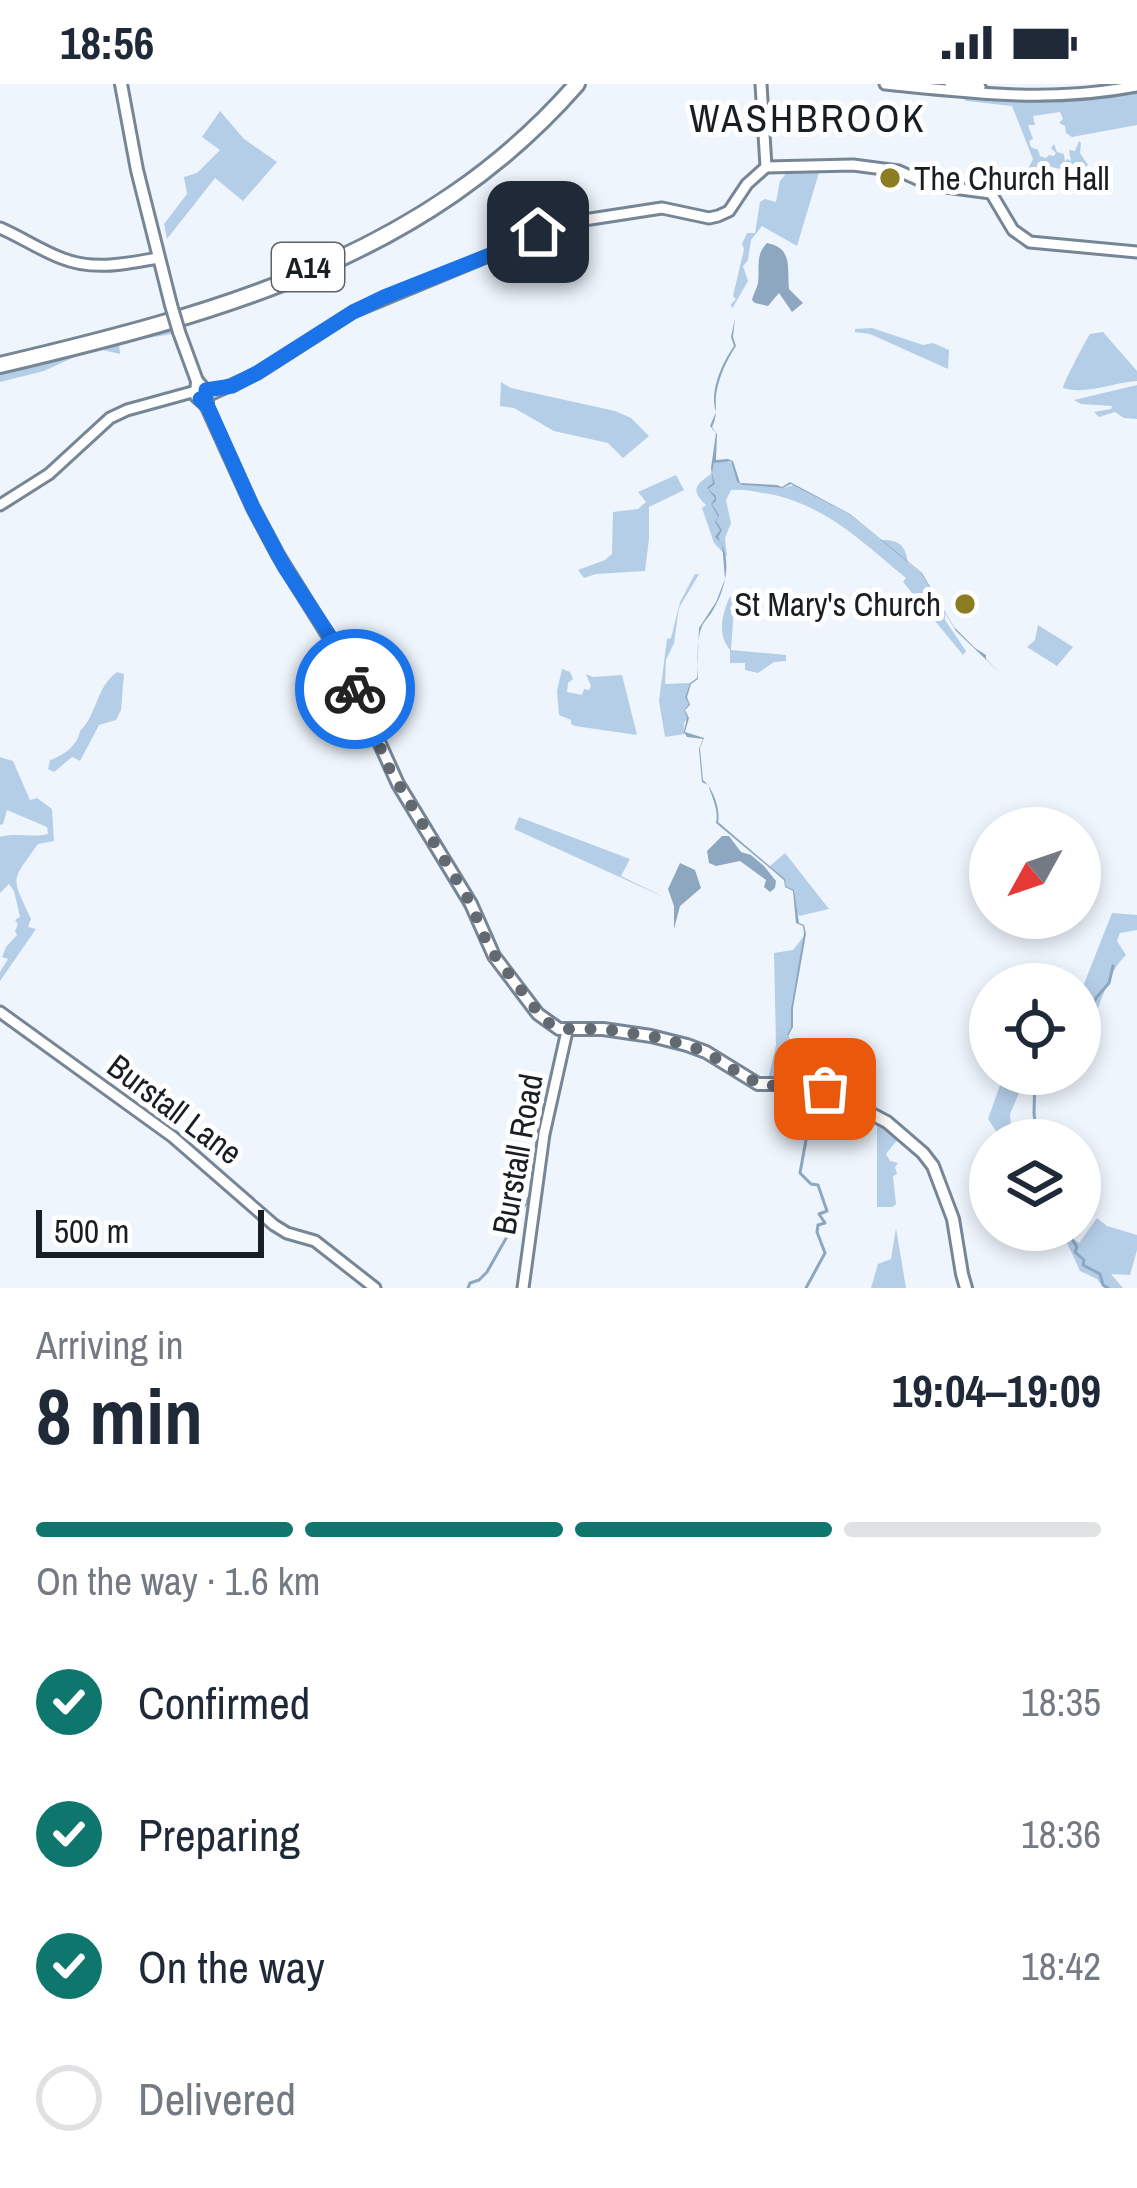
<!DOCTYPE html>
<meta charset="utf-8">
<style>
body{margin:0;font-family:"Archivo Narrow",sans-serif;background:#f2f2f3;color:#1f2937;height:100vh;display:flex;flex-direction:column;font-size:45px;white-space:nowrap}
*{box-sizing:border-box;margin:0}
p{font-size:39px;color:#747a83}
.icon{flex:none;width:66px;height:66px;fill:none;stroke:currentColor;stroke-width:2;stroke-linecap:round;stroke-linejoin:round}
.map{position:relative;height:1204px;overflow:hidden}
.sheet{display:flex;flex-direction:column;background:#fff;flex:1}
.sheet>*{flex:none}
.needle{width:78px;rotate:230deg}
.tools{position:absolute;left:969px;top:723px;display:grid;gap:24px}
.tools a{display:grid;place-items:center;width:132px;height:132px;border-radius:50%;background:#fff;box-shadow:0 6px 18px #0003;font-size:60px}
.scale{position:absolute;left:36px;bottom:30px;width:228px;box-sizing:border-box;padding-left:12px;border:6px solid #171e24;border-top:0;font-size:33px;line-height:42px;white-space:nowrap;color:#171e24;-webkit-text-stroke:9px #fff;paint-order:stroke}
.pin{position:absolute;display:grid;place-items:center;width:102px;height:102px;color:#fff;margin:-51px;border-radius:24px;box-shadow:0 6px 18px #0006}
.courier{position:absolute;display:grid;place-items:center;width:120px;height:120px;margin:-60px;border:9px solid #1a73e8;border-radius:50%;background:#fff;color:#222;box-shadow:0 3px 15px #0007}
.summary em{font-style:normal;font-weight:700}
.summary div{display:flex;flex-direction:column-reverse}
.summary{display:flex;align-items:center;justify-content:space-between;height:204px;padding:0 36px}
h1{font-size:78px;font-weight:700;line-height:90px}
.bar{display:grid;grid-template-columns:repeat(4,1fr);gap:18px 12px;align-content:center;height:144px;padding:0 36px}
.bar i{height:15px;border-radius:9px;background:#e0e1e3}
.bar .active{background:#0f766e}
.bar p{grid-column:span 4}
ol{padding:0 36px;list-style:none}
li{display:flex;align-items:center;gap:36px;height:132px}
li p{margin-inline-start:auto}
li .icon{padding:12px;border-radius:50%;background:#0f766e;color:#fff;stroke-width:4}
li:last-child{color:#747a83}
li i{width:66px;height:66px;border:6px solid #e0e1e3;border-radius:50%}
.status{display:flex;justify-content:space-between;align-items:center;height:84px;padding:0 60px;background:#fff;direction:ltr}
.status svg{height:33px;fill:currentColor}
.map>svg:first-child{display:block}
.green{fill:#b5cee7}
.water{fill:#8da7c1}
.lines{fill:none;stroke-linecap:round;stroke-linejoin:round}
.stream{stroke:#8da7c1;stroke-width:3}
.secondary-casing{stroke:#768696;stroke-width:15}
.primary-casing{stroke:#768696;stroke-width:16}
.highway-casing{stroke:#768696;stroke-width:20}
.secondary{stroke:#fff;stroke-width:9}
.primary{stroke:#fff;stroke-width:10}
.highway{stroke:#fff;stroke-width:14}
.primary-bridge-casing{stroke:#768696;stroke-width:16;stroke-linecap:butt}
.primary-bridge{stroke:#fff;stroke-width:10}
.done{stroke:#626970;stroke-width:12;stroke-dasharray:0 21.6}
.route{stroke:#1a73e8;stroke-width:15}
.poi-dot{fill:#8c7d23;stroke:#fff;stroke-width:4.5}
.labels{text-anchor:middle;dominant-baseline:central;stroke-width:10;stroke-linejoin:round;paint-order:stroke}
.shield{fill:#fff;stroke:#5d6266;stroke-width:3}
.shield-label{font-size:30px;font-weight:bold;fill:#171e24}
.poi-label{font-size:33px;fill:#171e24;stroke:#fff;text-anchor:start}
.street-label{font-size:33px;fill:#171e24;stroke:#fff}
.quarter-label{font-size:39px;letter-spacing:3px;fill:#171e24;stroke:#fff}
</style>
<div class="status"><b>18:56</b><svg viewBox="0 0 49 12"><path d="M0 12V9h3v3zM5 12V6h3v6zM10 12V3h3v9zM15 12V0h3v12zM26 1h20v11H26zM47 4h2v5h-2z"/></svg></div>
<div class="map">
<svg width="1137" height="1204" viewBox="0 0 1137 1204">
<rect width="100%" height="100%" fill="#eef5fd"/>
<!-- green -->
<g class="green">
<path d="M1137,4V41L1072,53L1066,49L1065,42L1059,39L1063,35L1060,28L1033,32L1035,41H1028L1033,55L1029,57L1031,63L1038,66L1040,72L1046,74L1049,71L1054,72L1056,69L1051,64L1054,60L1057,68L1064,70L1065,78L1067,75L1071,77L1069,66L1075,67L1079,57L1081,59L1080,69L1088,81C1076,90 1060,85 1047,82L1043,85V91L1028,85L1033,75L1012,22L966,17L961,11C1001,14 1042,14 1078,17Z"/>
<polygon points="220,27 244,55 277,78 243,117 215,94 167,155 164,140 187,110 184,93 197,89 220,66 202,53"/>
<polygon points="821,82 797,162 762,142 751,156 748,176 743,182 748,197 732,225 731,220 736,215 733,212 744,165 742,160 747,149 755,149 760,118 765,115 776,118 780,97 789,86"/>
<polygon points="173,240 192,296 192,305 158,313 191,301 172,250 119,259 120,270 94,264 44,287 0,298 0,283"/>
<polygon points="872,244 923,261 933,259 949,266 948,285 870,250 855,248 855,245"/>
<path d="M1103,248L1137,287V297C1112,299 1085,311 1063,304C1063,299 1086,256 1090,250Z"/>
<polygon points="501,298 511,304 615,327 631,334 649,352 623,374 608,359 554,347 514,324 500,322"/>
<polygon points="1137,301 1137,335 1124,334 1115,328 1099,333 1094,328 1111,325 1112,322 1081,320 1074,316"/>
<path d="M728,376L732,379L737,398L742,401L783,404L794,401L849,430L880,456C898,455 906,461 908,479L921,489L945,529V536L966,567L963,571L903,498L906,494C862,458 826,421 769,410C756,408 744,405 731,406L726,416L731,439L725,454L727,473L714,459L702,424L706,421C689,405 697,400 711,390L714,378Z"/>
<polygon points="676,391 684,406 649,423 649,455 645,487 596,490 584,494 578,486 605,476 612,470 613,428 638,425 646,418 638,408"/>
<polygon points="695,490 699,490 679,524 674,559 666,576 665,600 690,599 685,613 690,620 684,626 688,633 684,639 685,650 665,653 659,617 667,555 671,554 680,518"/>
<path d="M735,510L731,566L786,571V577L774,578L758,589L745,586V579H730V566C717,550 722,532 729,514Z"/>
<polygon points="1038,541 1073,563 1057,582 1027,563 1035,556"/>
<polygon points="562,585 570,588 573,595 568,599 567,608 582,611 584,605 589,606 591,602 586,590 593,593 622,591 637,651 575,642 571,640 571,636 559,631 557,607"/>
<path d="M117,588L124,590L121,626L116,636L99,641L80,677L72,673L54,688L48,685L50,676C63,672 78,661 80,647C97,631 96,603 117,588Z"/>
<path d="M0,673L13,677L30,716L37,714L52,725L54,757L38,760C9,800 12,792 31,835L28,843L36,845L0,897V888L8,875L2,873L6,863L17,851L15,847L18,840L15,836L20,833L14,807L9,800L0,809V753C14,748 32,754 48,750L47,743L7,726L3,740L0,741Z"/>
<polygon points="519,733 630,775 621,792 668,815 514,745"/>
<polygon points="785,769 829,825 799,832 796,826 794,806 786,802 786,798 770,782"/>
<path d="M1112,829L1137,831V846L1120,849L1117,857L1126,871C1101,895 1103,931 1080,955V910Z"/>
<polygon points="804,852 791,924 791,943 787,951 796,979 794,996 768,996 776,961 774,869 793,866"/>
<polygon points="1004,990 1027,990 1010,1030 1012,1056 1002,1056 988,1035"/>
<polygon points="877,1035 901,1051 886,1070 890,1077 898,1079 895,1083 897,1090 893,1092 896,1120 892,1123 877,1123"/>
<polygon points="1097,1134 1107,1142 1137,1151 1137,1166 1130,1191 1111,1190 1123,1204 1104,1204 1097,1195 1080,1187 1061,1146 1079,1159"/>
<polygon points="896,1144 906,1204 871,1204 878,1180 891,1175"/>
</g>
<!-- water -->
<g class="water">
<path d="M767,159C793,164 787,183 789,205L803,219L792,228L779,209L768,222L755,219L752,216C752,214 758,201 758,199C760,183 755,171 767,159Z"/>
<path d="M735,234L733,253L736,262C726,277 718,295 716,312C715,324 718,331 712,343L717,350L716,376L728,375L733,377L740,399L777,401L782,403L790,398L850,430L922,489L954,543L975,564L986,571V575L1000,589L956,547L921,489L849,430L791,400L783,404L742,401L737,398L731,377L714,379L712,389L715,400L708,405L716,412V417L712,420L719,431L716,437L722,446L718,453C733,476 726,504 712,528C708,534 703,538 701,545C697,555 697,584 698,595L691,600L687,613L690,621L685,626L689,634L685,648L704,654L700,664L703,696C713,704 721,726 718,738L785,795L786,802L794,806L799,839L804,841L806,850L793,924V943L788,952C797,966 797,982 796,997L793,994C796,978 794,966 787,951L791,943V924L804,849L803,842L796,839L793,807L785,803L784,796L716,739C719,726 712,713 708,701L702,698L699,665L703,655L687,653L684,648L687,633L684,626L689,620L685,613L690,599L697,594L699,544L716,518L725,495L722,459L715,453L720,446L715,438L718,432L711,420L715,414L707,404L713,399L711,384L716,349L710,342L716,328C709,308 722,279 734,262L731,253Z"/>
<polygon points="722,752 729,752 741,768 751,771 764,782 776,797 775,804 770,808 764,803 766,796 740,777 716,782 709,779 707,767"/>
<polygon points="680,779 695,786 701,804 680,822 674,845 674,822 668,805"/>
</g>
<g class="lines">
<!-- stream -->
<g class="stream">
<polyline points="1080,951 1096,914 1109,899 1113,882"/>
<polyline points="1035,990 1034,1029 1037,1056"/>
<polyline points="796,1001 801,1021 793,1033 801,1036 808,1045 800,1089 811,1100 818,1101 827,1127 819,1130 825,1139 818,1141 817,1148 825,1169 806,1204"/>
<polyline points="1066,1146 1077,1163 1075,1168 1084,1176 1083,1181 1100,1190 1103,1201 1108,1204"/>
<polyline points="468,1204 470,1199 479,1196 487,1188 531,1110"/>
</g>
<defs>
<g id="secondary">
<polyline points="761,0 766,83"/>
<path d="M885,0C972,9 1049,19 1137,2"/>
<polyline points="950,0 980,3"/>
<polyline points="766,83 853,81 899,87 930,101 991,109 1013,146 1030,158 1137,168"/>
<path d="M0,144C21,153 40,166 61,174C93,187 125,180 158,174"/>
<polyline points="207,312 258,289 353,228 500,167 537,148 584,136 662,124 709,134 718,132 729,127 747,100 766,83"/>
<polyline points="0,421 49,390 110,334 127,326 196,307"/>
<polyline points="0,928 173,1053 274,1141 287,1149 315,1157 375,1204"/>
<polyline points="523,1204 544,1050 567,947"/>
</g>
<g id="primary">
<polyline points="121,0 137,86 171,221"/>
<polyline points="179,248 197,297 196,312 206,321"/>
<polyline points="197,297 207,308 207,323 253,424 278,471 339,569 398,700 471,820 494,872 538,930 559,945 603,945 651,952 687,961 706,968 758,1000 800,1000 822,1004 887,1038 923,1069 933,1082 953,1135 962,1190 966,1204"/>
</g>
<path id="highway" d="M0,281C216,230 425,174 577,0"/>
</defs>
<!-- secondary casing -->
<use href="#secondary" class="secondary-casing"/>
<!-- primary casing -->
<use href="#primary" class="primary-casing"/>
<!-- highway casing -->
<use href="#highway" class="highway-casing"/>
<!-- secondary -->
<use href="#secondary" class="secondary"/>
<!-- primary -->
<use href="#primary" class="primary"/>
<!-- highway -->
<use href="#highway" class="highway"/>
<defs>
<polyline id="primary-bridge" points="171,221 179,248"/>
</defs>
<!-- primary-bridge casing -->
<use href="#primary-bridge" class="primary-bridge-casing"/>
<!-- primary-bridge -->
<use href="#primary-bridge" class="primary-bridge"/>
</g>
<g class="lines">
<!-- done -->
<polyline class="done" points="355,605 390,686 471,820 489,864 544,936 559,945 603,945 651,952 687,961 706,968 745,993 766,1002 800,1000 825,1005"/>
<!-- route -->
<polyline class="route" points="355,605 333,557 285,484 253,424 208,323 200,315 206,314 206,306 232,302 257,289 353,228 384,213 500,167 538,148"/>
</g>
<!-- markers -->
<g class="poi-dot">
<circle cx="890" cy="94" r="12"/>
<circle cx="965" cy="520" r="12"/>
</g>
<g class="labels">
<!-- shield labels -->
<rect class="shield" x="272" y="159" width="72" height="48" rx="9"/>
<g class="shield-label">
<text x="308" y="183">A14</text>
</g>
<!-- poi labels -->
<g class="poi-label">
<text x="914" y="94">The Church Hall</text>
<text x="941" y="520" text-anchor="end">St Mary's Church</text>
</g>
<!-- street labels -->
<g class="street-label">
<text transform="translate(175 1025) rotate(37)">Burstall Lane</text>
<text transform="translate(517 1070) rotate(-80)">Burstall Road</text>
</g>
<!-- quarter labels -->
<g class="quarter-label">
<text x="808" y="34">WASHBROOK</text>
</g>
</g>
</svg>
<div class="tools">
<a><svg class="needle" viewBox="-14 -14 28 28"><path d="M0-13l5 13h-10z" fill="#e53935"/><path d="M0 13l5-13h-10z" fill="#747a83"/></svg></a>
<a><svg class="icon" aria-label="locate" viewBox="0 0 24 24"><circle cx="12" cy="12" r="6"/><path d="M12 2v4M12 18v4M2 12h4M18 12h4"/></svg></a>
<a><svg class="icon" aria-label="layers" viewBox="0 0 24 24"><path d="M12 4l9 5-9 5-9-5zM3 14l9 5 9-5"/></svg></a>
</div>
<div class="scale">500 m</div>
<div class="pin" style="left:825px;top:1005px;background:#ea580c"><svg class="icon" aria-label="bag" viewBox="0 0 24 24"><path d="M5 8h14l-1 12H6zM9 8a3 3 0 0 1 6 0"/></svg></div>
<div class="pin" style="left:538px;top:148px;background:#1f2937"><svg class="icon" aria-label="home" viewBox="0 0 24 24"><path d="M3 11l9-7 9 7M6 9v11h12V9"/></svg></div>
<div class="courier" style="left:355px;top:605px"><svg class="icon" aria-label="bike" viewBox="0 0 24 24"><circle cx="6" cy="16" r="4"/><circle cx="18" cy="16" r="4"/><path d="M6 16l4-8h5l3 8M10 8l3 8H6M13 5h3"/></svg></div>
</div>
<section class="sheet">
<div class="summary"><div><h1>8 min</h1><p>Arriving in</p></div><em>19:04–19:09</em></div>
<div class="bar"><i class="active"></i><i class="active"></i><i class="active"></i><i></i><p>On the way · 1.6 km</p></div>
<ol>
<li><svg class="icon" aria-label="check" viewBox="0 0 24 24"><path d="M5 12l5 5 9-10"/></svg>Confirmed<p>18:35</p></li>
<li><svg class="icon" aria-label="check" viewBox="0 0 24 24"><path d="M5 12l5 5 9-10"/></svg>Preparing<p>18:36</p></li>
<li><svg class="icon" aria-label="check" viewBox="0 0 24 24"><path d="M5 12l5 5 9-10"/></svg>On the way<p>18:42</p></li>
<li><i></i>Delivered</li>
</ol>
</section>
